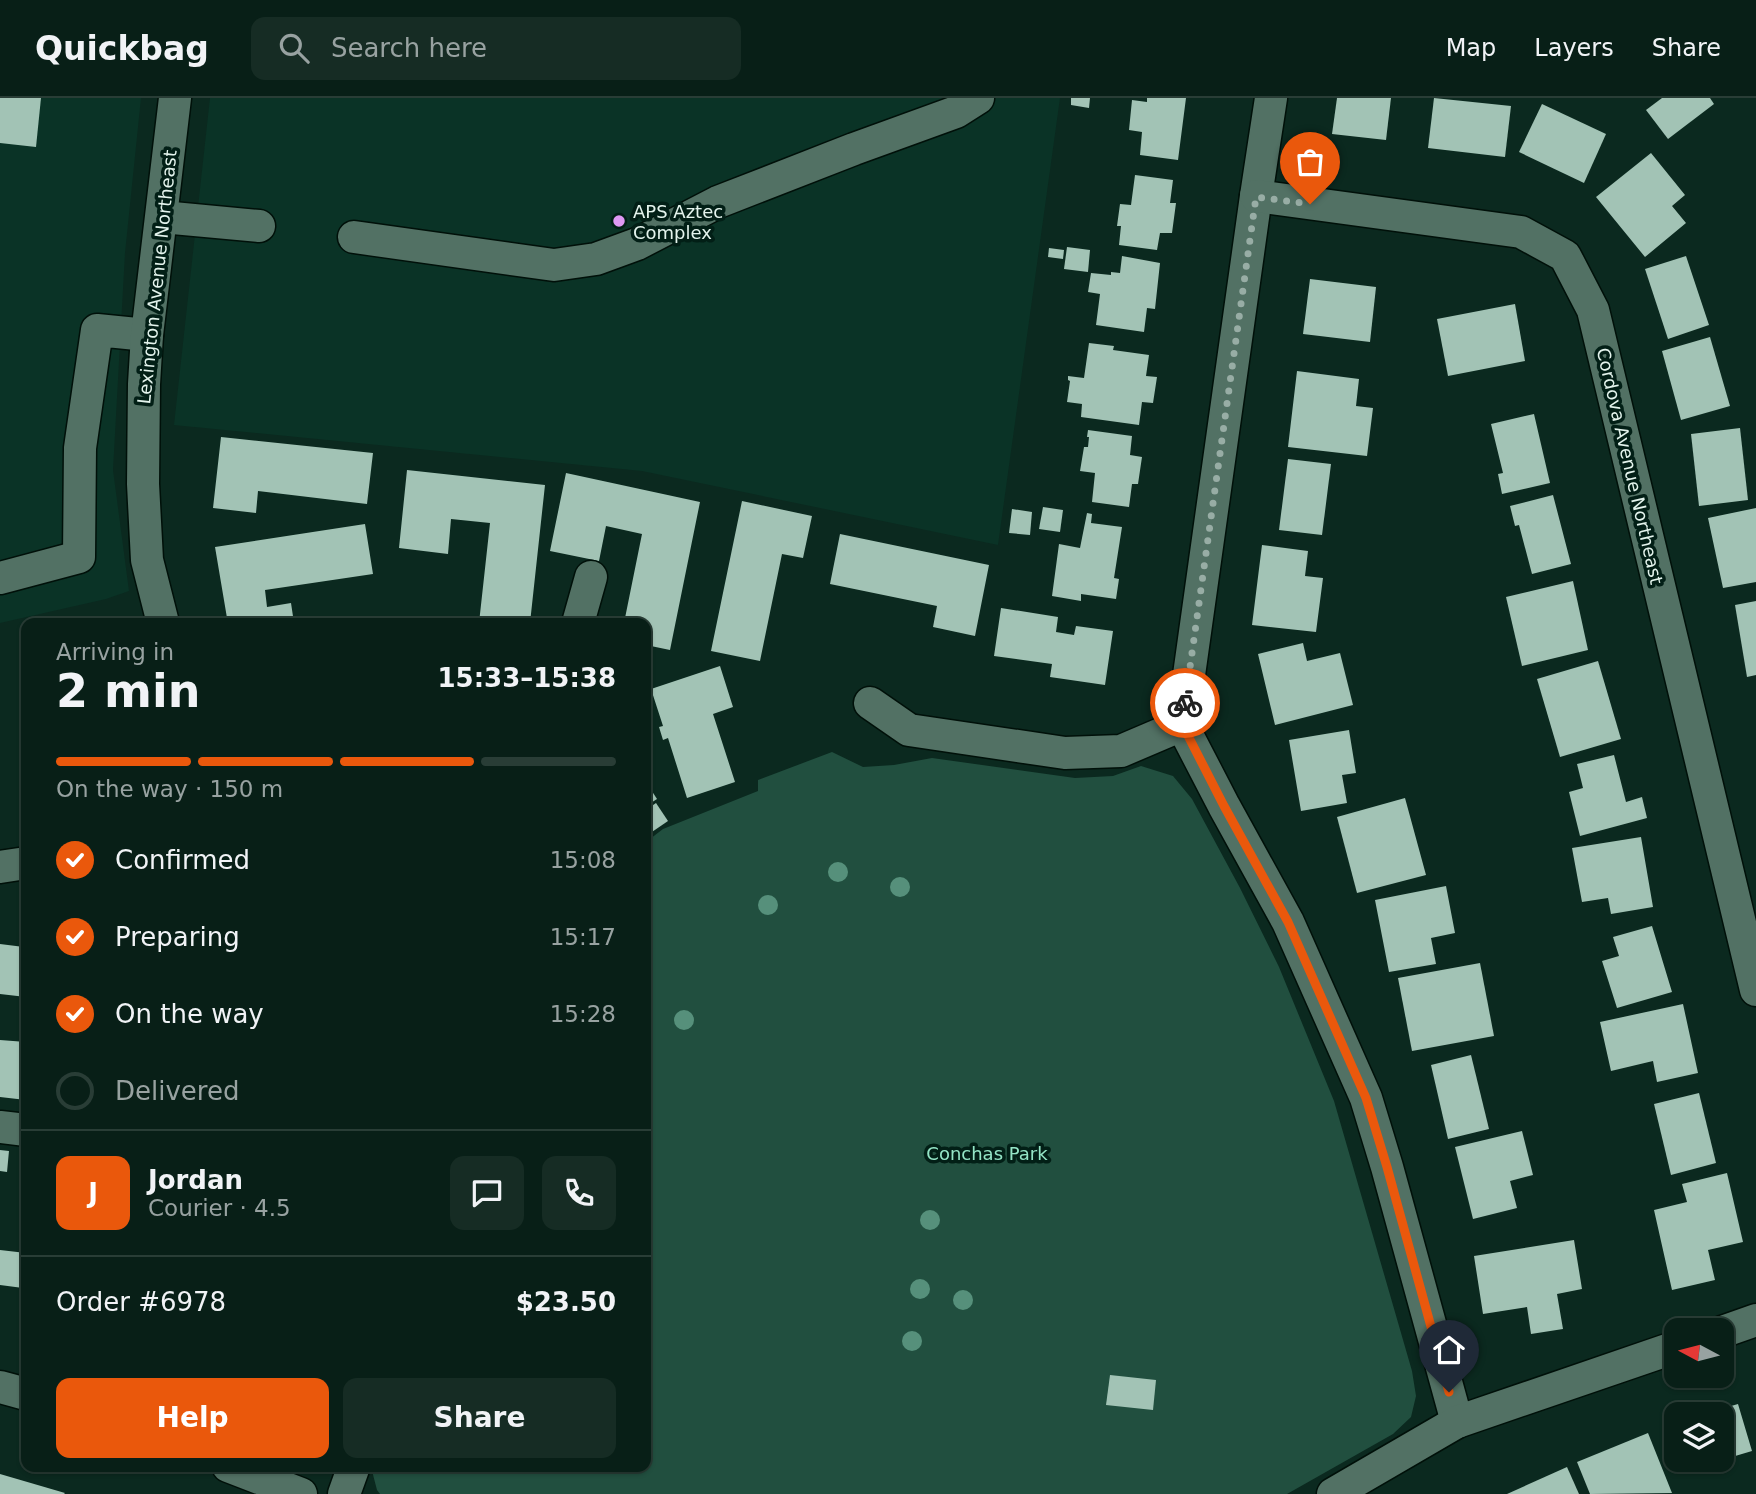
<!DOCTYPE html>
<meta charset="utf-8">
<style>
body{margin:0;font-family:"DejaVu Sans",sans-serif;background:#162c24;color:#f1f3f6;height:100vh;display:flex;flex-direction:column;font-size:26px;white-space:nowrap}
*{box-sizing:border-box;margin:0}
p{font-size:23px;color:#98a2a1}
.icon{flex:none;width:38px;height:38px;fill:none;stroke:currentColor;stroke-width:2;stroke-linecap:round;stroke-linejoin:round}
.map{position:relative;flex:1;overflow:hidden}
.side{position:absolute;left:21px;top:520px;width:630px;height:854px;display:flex;flex-direction:column;background:#081f17;border-radius:14px;box-shadow:0 2px 5px #0004,0 0 0 2px #293d36}
.side>*{flex:none}
.needle{width:46px;rotate:277deg}
.controls{position:absolute;left:1664px;top:1220px;display:grid;gap:14px}
.controls a{display:grid;place-items:center;width:70px;height:70px;border-radius:14px;background:#081f17;box-shadow:0 2px 5px #0004,0 0 0 2px #293d36;font-size:35px}
.pin{position:absolute;display:grid;place-items:center;width:60px;height:60px;color:#fff;margin:-72px -30px;border-radius:50% 50% 50% 0;rotate:-45deg;box-shadow:0 0 7px #0007}
.pin .icon{rotate:45deg}
.courier{position:absolute;display:grid;place-items:center;width:70px;height:70px;margin:-35px;border:5px solid #ea580c;border-radius:50%;background:#fff;color:#222;box-shadow:0 2px 9px #0007}
.summary em{font-style:normal;font-weight:700}
.summary div{display:flex;flex-direction:column-reverse}
.summary{display:flex;align-items:center;justify-content:space-between;height:119px;padding:0 35px}
h1{font-size:46px;font-weight:700;line-height:52px}
.bar{display:grid;grid-template-columns:repeat(4,1fr);gap:10px 7px;align-content:center;height:84px;padding:0 35px}
.bar i{height:9px;border-radius:5px;background:#293d36}
.bar .on{background:#ea580c}
.bar p{grid-column:span 4}
.line{display:flex;align-items:center;gap:18px;padding:0 35px;border-top:2px solid #293d36}
.line div{flex:1}
.round{display:grid;place-items:center;flex:none;width:74px;height:74px;border-radius:14px;background:#162c24}
ol{padding:0 35px;list-style:none}
li{display:flex;align-items:center;gap:21px;height:77px}
li p{margin-inline-start:auto}
li .icon{padding:7px;border-radius:50%;background:#ea580c;color:#fff;stroke-width:4}
li:last-child{color:#98a2a1}
li i{width:38px;height:38px;border:4px solid #293d36;border-radius:50%}
.button{display:flex;gap:14px;margin-top:auto;padding:14px 35px}
.button a{flex:1;height:80px;border-radius:14px;background:#ea580c;color:#fff;font-size:28px;font-weight:700;line-height:80px;text-align:center}
.button a+a{background:#162c24;color:#f1f3f6}
header{display:flex;align-items:center;gap:42px;box-sizing:border-box;height:98px;padding:0 35px;background:#081f17;border-bottom:2px solid #293d36}
header strong{font-size:33px}
nav{display:flex;gap:38px;margin-inline-start:auto;font-size:24px}
.search{width:490px;height:63px;background:#162c24;display:flex;align-items:center;gap:18px;box-sizing:border-box;padding:0 24px;border-radius:14px;color:#98a2a1;font-size:26px}
.map>svg:first-child{display:block}
.built{fill:#0a3326}
.green{fill:#214f3f}
.building{fill:#a2c3b5}
.lines{fill:none;stroke-linecap:round;stroke-linejoin:round}
.minor-casing{stroke:#001009;stroke-width:35}
.minor{stroke:#527164;stroke-width:32}
.tree{fill:#56907b}
.done{stroke:#98ada5;stroke-width:7;stroke-dasharray:0 12.6}
.route{stroke:#ea580c;stroke-width:9}
.poi-dot{fill:#de98f3;stroke:#021f16;stroke-width:2.5}
.labels{text-anchor:middle;dominant-baseline:central;stroke-width:7;stroke-linejoin:round;paint-order:stroke}
.poi-label{font-size:18px;fill:#e4f4ed;stroke:#021f16;text-anchor:start}
.street-label{font-size:18px;fill:#e4f4ed;stroke:#021f16}
.park-label{font-size:18px;fill:#94e5c6;stroke:#021f16}
</style>
<header>
<strong>Quickbag</strong>
<div class="search"><svg class="icon" aria-label="search" viewBox="0 0 24 24"><circle cx="10" cy="10" r="6"/><path d="M15 15l6 6"/></svg>Search here</div>
<nav><a>Map</a><a>Layers</a><a>Share</a></nav>
</header>
<div class="map">
<svg width="1756" height="1396" viewBox="0 0 1756 1396">
<rect width="100%" height="100%" fill="#0b291f"/>
<!-- built -->
<g class="built">
<polygon points="0,0 141,0 125,155 113,372 129,493 106,501 0,525"/>
<polygon points="210,0 1060,0 998,447 642,373 174,327"/>
</g>
<!-- green -->
<polygon class="green" points="832,654 863,669 894,667 932,660 1075,680 1113,678 1141,668 1173,678 1192,701 1240,790 1279,869 1334,1003 1412,1273 1416,1298 1411,1319 1393,1336 1287,1396 380,1396 377,1392 371,1369 646,1368 646,744 663,731 758,693 758,682"/>
<!-- building -->
<g class="building">
<polygon points="0,0 41,0 36,49 0,45"/>
<polygon points="1071,0 1090,0 1089,10 1071,7"/>
<polygon points="1147,0 1186,0 1178,62 1140,57 1142,34 1129,32 1132,2 1147,4"/>
<polygon points="1337,0 1391,0 1386,42 1332,36"/>
<polygon points="1434,0 1511,8 1505,59 1428,50"/>
<polygon points="1662,0 1710,0 1714,6 1668,41 1646,12"/>
<polygon points="1542,6 1606,36 1584,85 1519,54"/>
<polygon points="1651,55 1685,97 1672,108 1686,125 1645,159 1596,99"/>
<polygon points="1135,77 1173,82 1170,105 1176,105 1172,135 1160,135 1157,152 1119,147 1121,128 1117,128 1120,106 1131,107"/>
<polygon points="1067,149 1090,152 1088,174 1064,171"/>
<polygon points="1049,150 1064,152 1063,161 1048,159"/>
<polygon points="1122,158 1160,165 1155,211 1147,210 1144,234 1096,227 1100,196 1088,194 1091,175 1111,177 1111,174 1120,175"/>
<polygon points="1686,158 1709,227 1668,241 1645,171"/>
<polygon points="1310,181 1376,189 1370,244 1303,236"/>
<polygon points="1515,206 1525,263 1448,278 1437,221"/>
<polygon points="1710,239 1730,308 1681,322 1662,253"/>
<polygon points="1089,245 1114,248 1113,252 1149,257 1146,278 1157,279 1153,305 1142,304 1139,327 1081,319 1082,306 1067,304 1070,283 1068,282 1068,278 1084,280"/>
<polygon points="1297,273 1359,281 1356,308 1373,310 1367,358 1288,349"/>
<polygon points="1534,316 1550,385 1502,396 1498,376 1503,375 1491,326"/>
<polygon points="1740,330 1748,402 1699,408 1691,336"/>
<polygon points="1088,332 1132,338 1130,357 1142,359 1138,386 1132,386 1129,409 1092,404 1095,375 1080,373 1084,349 1088,349 1089,339 1087,339"/>
<polygon points="221,339 373,355 367,406 258,393 256,415 213,410"/>
<polygon points="1288,361 1331,366 1322,437 1279,432"/>
<polygon points="407,372 545,387 530,525 479,525 490,425 451,421 448,456 399,450"/>
<polygon points="566,375 700,404 670,552 646,547 646,525 624,525 642,436 606,428 599,463 550,453"/>
<polygon points="1553,397 1571,466 1532,476 1519,427 1515,428 1510,408"/>
<polygon points="742,403 812,418 803,460 782,456 760,563 711,553"/>
<polygon points="1043,409 1063,412 1060,434 1039,431"/>
<polygon points="1756,410 1756,484 1723,490 1708,420"/>
<polygon points="1012,411 1032,414 1030,437 1009,435"/>
<polygon points="1087,415 1092,416 1091,425 1122,429 1114,480 1119,481 1116,501 1081,496 1081,503 1052,498 1059,446 1080,450"/>
<polygon points="365,426 373,476 265,492 267,509 291,505 294,525 243,525 241,518 227,520 215,449"/>
<polygon points="840,436 989,467 975,538 933,529 937,508 830,486"/>
<polygon points="1262,447 1308,453 1305,478 1323,480 1316,534 1252,527"/>
<polygon points="1573,483 1588,552 1522,568 1506,499"/>
<polygon points="1756,503 1756,577 1747,579 1735,507"/>
<polygon points="1001,510 1058,519 1056,534 1074,537 1076,528 1113,533 1105,587 1050,579 1052,566 994,558"/>
<polygon points="1303,545 1307,563 1340,555 1353,607 1275,627 1258,556"/>
<polygon points="1598,563 1621,641 1560,659 1537,581"/>
<polygon points="720,568 733,609 713,616 735,684 687,700 668,640 663,642 659,629 663,628 651,591"/>
<polygon points="1349,632 1356,675 1342,677 1347,705 1301,713 1289,642"/>
<polygon points="1614,657 1626,704 1642,699 1647,720 1580,738 1569,694 1583,690 1577,666"/>
<polygon points="646,684 657,701 646,708"/>
<polygon points="1405,700 1426,777 1357,795 1337,719"/>
<polygon points="656,705 668,723 646,738 646,712"/>
<polygon points="1641,739 1653,809 1611,816 1608,800 1582,804 1572,750"/>
<polygon points="1446,788 1455,835 1431,840 1436,866 1389,874 1375,802"/>
<polygon points="1652,828 1672,894 1617,910 1602,863 1619,858 1613,839"/>
<polygon points="0,846 24,849 23,853 26,854 26,899 0,896"/>
<polygon points="1480,865 1494,938 1412,953 1398,880"/>
<polygon points="1683,906 1698,975 1657,984 1653,963 1611,973 1600,924"/>
<polygon points="0,942 26,944 26,1002 0,999"/>
<polygon points="1471,957 1489,1031 1448,1041 1431,967"/>
<polygon points="1699,995 1716,1065 1671,1077 1654,1006"/>
<polygon points="1522,1033 1533,1077 1510,1083 1517,1110 1473,1121 1455,1049"/>
<polygon points="0,1052 9,1053 7,1074 0,1073"/>
<polygon points="1727,1075 1743,1144 1708,1152 1715,1182 1672,1192 1654,1112 1687,1104 1682,1086"/>
<polygon points="1574,1142 1582,1191 1557,1196 1563,1231 1531,1236 1527,1209 1483,1216 1474,1158"/>
<polygon points="0,1152 26,1155 23,1190 0,1187"/>
<polygon points="1110,1277 1156,1282 1153,1312 1106,1307"/>
<polygon points="1738,1306 1752,1353 1678,1375 1664,1328 1676,1325 1676,1362 1722,1362 1722,1316 1707,1315"/>
<polygon points="1648,1335 1672,1395 1590,1396 1577,1364"/>
<polygon points="1567,1369 1579,1396 1507,1396"/>
<polygon points="0,1376 65,1395 64,1396 0,1396"/>
</g>
<g class="lines">
<defs>
<g id="minor">
<polyline points="1271,0 1256,98 1182,627 1224,708 1288,824 1366,1000 1387,1069 1457,1324"/>
<polyline points="1256,98 1521,134 1565,158 1593,212 1756,892"/>
<polyline points="162,119 259,128"/>
<polyline points="354,139 554,167 596,161 637,146 718,104 854,51 956,14 978,0"/>
<polyline points="0,480 79,459 80,350 97,232 147,237"/>
<polyline points="163,525 147,462 143,386 144,286 147,237 175,0"/>
<polyline points="578,525 591,479"/>
<polyline points="870,605 909,632 1065,655 1121,653 1182,627"/>
<polyline points="0,769 26,765"/>
<polyline points="0,1029 26,1032"/>
<polyline points="1722,1234 1756,1222"/>
<polyline points="0,1289 26,1296"/>
<polyline points="228,1368 301,1396"/>
<polyline points="344,1396 354,1368"/>
<polyline points="1333,1396 1457,1324 1676,1249"/>
</g>
</defs>
<!-- minor casing -->
<use href="#minor" class="minor-casing"/>
<!-- minor -->
<use href="#minor" class="minor"/>
</g>
<!-- trees -->
<g class="tree">
<circle cx="838" cy="774" r="10"/>
<circle cx="900" cy="789" r="10"/>
<circle cx="768" cy="807" r="10"/>
<circle cx="684" cy="922" r="10"/>
<circle cx="930" cy="1122" r="10"/>
<circle cx="920" cy="1191" r="10"/>
<circle cx="963" cy="1202" r="10"/>
<circle cx="912" cy="1243" r="10"/>
</g>
<g class="lines">
<!-- done -->
<polyline class="done" points="1185,605 1256,99 1310,106"/>
<!-- route -->
<polyline class="route" points="1185,605 1182,626 1224,708 1288,824 1366,1000 1387,1069 1449,1294"/>
</g>
<!-- markers -->
<circle class="poi-dot" cx="619" cy="123" r="7"/>
<g class="labels">
<!-- poi labels -->
<g class="poi-label">
<text x="633" y="113">APS Aztec<tspan x="633" dy="21">Complex</tspan></text>
</g>
<!-- street labels -->
<g class="street-label">
<text transform="translate(157 179) rotate(-84)">Lexington Avenue Northeast</text>
<text transform="translate(1630 368) rotate(77)">Cordova Avenue Northeast</text>
</g>
<!-- park labels -->
<g class="park-label">
<text x="987" y="1055">Conchas Park</text>
</g>
</g>
</svg>
<div class="controls">
<a><svg class="needle" viewBox="-14 -14 28 28"><path d="M0-13l5 13h-10z" fill="#e53935"/><path d="M0 13l5-13h-10z" fill="#98a2a1"/></svg></a>
<a><svg class="icon" aria-label="layers" viewBox="0 0 24 24"><path d="M12 4l9 5-9 5-9-5zM3 14l9 5 9-5"/></svg></a>
</div>
<div class="pin" style="left:1310px;top:106px;background:#ea580c"><svg class="icon" aria-label="bag" viewBox="0 0 24 24"><path d="M5 8h14l-1 12H6zM9 8a3 3 0 0 1 6 0"/></svg></div>
<div class="pin" style="left:1449px;top:1294px;background:#1f2937"><svg class="icon" aria-label="home" viewBox="0 0 24 24"><path d="M3 11l9-7 9 7M6 9v11h12V9"/></svg></div>
<div class="courier" style="left:1185px;top:605px"><svg class="icon" aria-label="bike" viewBox="0 0 24 24"><circle cx="6" cy="16" r="4"/><circle cx="18" cy="16" r="4"/><path d="M6 16l4-8h5l3 8M10 8l3 8H6M13 5h3"/></svg></div>
<section class="side">
<div class="summary"><div><h1>2 min</h1><p>Arriving in</p></div><em>15:33–15:38</em></div>
<div class="bar"><i class="on"></i><i class="on"></i><i class="on"></i><i></i><p>On the way · 150 m</p></div>
<ol>
<li><svg class="icon" aria-label="check" viewBox="0 0 24 24"><path d="M5 12l5 5 9-10"/></svg>Confirmed<p>15:08</p></li>
<li><svg class="icon" aria-label="check" viewBox="0 0 24 24"><path d="M5 12l5 5 9-10"/></svg>Preparing<p>15:17</p></li>
<li><svg class="icon" aria-label="check" viewBox="0 0 24 24"><path d="M5 12l5 5 9-10"/></svg>On the way<p>15:28</p></li>
<li><i></i>Delivered</li>
</ol>
<div class="line" style="height:126px"><b class="round" style="background:#ea580c;color:#fff">J</b><div><b>Jordan</b><p>Courier · 4.5</p></div><a class="round"><svg class="icon" aria-label="chat" viewBox="0 0 24 24"><path d="M4 5h16v11H9l-5 4z"/></svg></a><a class="round"><svg class="icon" aria-label="phone" viewBox="0 0 24 24"><path d="M5 4h4l2 5-3 2q2 4 5 5l2-3 5 2v4C11 20 4 13 5 4z"/></svg></a></div>
<div class="line" style="height:91px"><div>Order #6978</div><b>$23.50</b></div>
<div class="button"><a>Help</a><a>Share</a></div>
</section>
</div>
